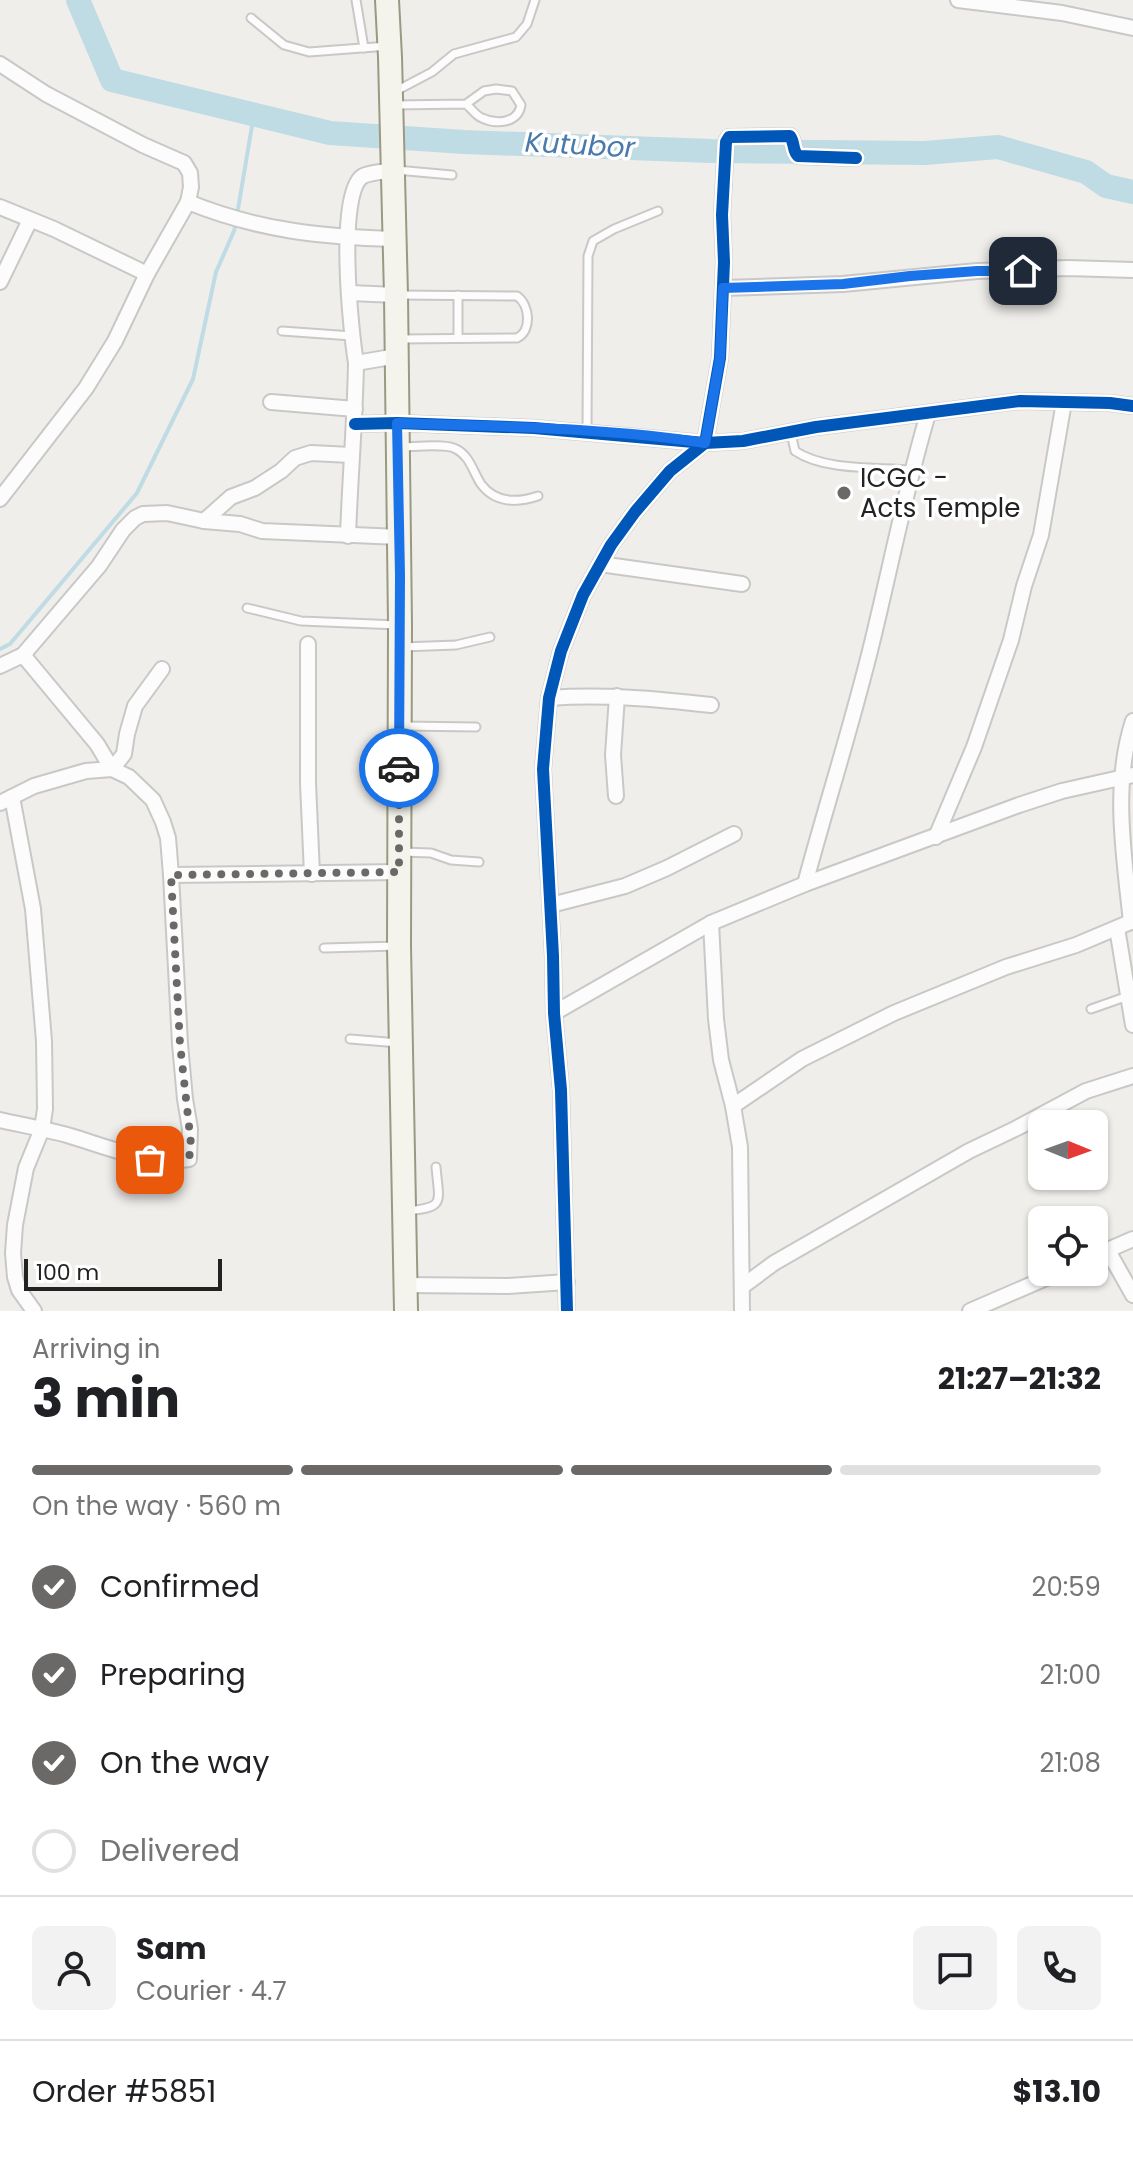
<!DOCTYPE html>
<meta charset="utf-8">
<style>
body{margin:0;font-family:Poppins,sans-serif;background:#f2f2f2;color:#202124;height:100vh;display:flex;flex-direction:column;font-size:30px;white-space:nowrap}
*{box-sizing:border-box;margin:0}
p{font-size:26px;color:#757577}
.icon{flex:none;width:44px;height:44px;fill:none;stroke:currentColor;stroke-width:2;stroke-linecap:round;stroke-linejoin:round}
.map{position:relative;height:1311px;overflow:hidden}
.details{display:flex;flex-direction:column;background:#fff;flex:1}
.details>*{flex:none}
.needle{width:52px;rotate:91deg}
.buttons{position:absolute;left:1028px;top:1110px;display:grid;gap:16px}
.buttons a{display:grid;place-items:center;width:80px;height:80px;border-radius:12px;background:#fff;box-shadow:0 2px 6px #0004;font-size:40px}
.scale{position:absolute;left:24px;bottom:20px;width:198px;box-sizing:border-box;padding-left:8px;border:4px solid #222;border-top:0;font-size:22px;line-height:28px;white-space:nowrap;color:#222;-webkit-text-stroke:6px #fff;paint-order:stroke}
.pin{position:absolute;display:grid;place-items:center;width:68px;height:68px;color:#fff;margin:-34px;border-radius:16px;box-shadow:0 4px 12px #0006}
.courier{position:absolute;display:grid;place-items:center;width:80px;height:80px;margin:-40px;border:6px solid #1a73e8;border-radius:50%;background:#fff;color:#222;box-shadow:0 2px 10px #0007}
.head em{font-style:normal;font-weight:700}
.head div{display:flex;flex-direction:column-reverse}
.head{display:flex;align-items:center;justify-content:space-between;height:136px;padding:0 32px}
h1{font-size:52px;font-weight:700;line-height:60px}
.bar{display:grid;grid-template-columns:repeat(4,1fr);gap:12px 8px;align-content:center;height:96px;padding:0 32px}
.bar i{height:10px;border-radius:6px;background:#e0e0e0}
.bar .on{background:#6a6968}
.bar p{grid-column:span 4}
.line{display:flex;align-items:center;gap:20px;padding:0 32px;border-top:2px solid #e0e0e0}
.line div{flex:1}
.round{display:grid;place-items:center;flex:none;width:84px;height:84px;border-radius:12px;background:#f2f2f2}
ol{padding:0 32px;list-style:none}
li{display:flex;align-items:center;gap:24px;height:88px}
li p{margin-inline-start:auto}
li .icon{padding:8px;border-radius:50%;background:#6a6968;color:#fff;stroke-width:4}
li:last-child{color:#757577}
li i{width:44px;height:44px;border:4px solid #e0e0e0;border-radius:50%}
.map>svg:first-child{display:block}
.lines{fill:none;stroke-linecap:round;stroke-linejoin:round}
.stream{stroke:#bfdbe3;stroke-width:4}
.river{stroke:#bfdbe3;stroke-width:24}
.service-casing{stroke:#c9c8c7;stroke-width:11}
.minor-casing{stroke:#c9c8c7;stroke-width:18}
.secondary-casing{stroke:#999a82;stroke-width:26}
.service{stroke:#fdfcfc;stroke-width:7}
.minor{stroke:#fdfcfc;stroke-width:14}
.secondary{stroke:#f4f4ed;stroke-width:22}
.cycleway-casing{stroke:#fff;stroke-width:17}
.cycleway{stroke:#0057b8;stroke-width:12}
.done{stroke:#6a6968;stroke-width:8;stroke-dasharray:0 14.4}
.route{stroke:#1a73e8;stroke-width:10}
.poi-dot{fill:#6a6968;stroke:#fff;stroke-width:3}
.labels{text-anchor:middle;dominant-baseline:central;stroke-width:7;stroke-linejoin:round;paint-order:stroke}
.poi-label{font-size:26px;fill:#222;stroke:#fff;text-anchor:start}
.water-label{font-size:28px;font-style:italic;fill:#4a7aab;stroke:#fff}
</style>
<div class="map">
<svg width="1133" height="1311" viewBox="0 0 1133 1311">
<rect width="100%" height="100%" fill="#f0eeeb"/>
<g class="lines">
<!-- stream -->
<g class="stream">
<polyline points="237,215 254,114"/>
<polyline points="0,649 10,644 137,493 193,379 216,272 234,231 236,223"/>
</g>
<!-- river -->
<polyline class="river" points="78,0 112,80 330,133 464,142 711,151 925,153 998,147 1086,172 1106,186 1133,192"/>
<defs>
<g id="service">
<polyline points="356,0 364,48"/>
<polyline points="251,18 284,45 309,52 388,46"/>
<polyline points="394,92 432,72 454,54 516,37 527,24 535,0"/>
<path d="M395,105L466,104L484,91L496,89L512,91L521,105C518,123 497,125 482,118C476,116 471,108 466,104"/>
<polyline points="396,170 452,175"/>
<path d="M399,295L517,296C530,305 532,331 517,338L400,339"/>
<polyline points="458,295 458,338"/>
<polyline points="282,331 352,336"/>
<polyline points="587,432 588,256 593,241 614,229 658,211"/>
<path d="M791,433L795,451C825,471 876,467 911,470"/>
<path d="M400,447C413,447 446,443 456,449C470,456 473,472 481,484C495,503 517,503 538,496"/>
<polyline points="247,608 301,621 398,625"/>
<polyline points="402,647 456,645 490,637"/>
<polyline points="402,726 476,727"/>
<polyline points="402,852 431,853 451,860 479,862"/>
<polyline points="324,948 398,946"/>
<polyline points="1091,1009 1128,996"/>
<polyline points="350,1039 399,1043"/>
<path d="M407,1211C446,1207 439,1203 436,1167"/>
</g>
<g id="minor">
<polyline points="958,0 1062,13 1133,28"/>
<polyline points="0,64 46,94 143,145 184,163 190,173 191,187 188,202 147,274 115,341 86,388 0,499"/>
<path d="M393,170C385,172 371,172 363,176C336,192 351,333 356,363L397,356"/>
<path d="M188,202C257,230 320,237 395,239"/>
<polyline points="0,207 54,229 147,274"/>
<polyline points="0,282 30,220"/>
<polyline points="723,288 843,284 977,271 1068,268 1133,270"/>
<polyline points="350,293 396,295"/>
<polyline points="271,402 355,409"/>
<polyline points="355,424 397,423 534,428 705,443 743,441 816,427 1020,401 1110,403 1133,406"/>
<polyline points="204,521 231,497 255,488 281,471 295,458 311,453 351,455"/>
<path d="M348,536C350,478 355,421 356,363"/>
<polyline points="600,564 742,584"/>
<polyline points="308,644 308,783 312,874"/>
<polyline points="0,666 23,655 99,566 123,530 135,518 143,514 167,513 204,521 240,524 262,531 399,537"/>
<path d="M549,698C604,694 657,699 711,705"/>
<polyline points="616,796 613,755 617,696"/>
<polyline points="12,797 33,909 44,1041 45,1109 42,1129 26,1168 15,1225 13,1253 15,1277 19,1290 34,1311"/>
<polyline points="0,803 34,786 86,771 112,769 124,754 127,734 135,706 162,669"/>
<polyline points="936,837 974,747 1011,640 1024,586 1041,535 1064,402"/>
<polyline points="171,875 399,872"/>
<path d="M805,884C828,798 856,713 876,626C893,555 907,484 928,414"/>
<polyline points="551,905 625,886 667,868 734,834"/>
<path d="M1131,922C1124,855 1112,786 1133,721"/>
<polyline points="711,923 716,1019 721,1060 733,1106 740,1147 742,1311"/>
<polyline points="1117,928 1133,1025"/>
<polyline points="554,1013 711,923 805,884 1019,805 1062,791 1133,775"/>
<polyline points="733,1106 802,1059 894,1013 1006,967 1076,945 1133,921"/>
<path d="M0,1120C22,1125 45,1129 67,1135C108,1147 147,1165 189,1159L190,1129L185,1099L180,1044L171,875L168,838L163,822L153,800L129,777L112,769L97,744L23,655"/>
<polyline points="1107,1249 1133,1295"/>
<polyline points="1094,1256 1133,1239"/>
<polyline points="405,1285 508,1286 567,1282"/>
<polyline points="743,1286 774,1263 969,1151 1017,1128 1086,1091 1133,1076"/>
<path d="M567,1311L561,1090L554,1013L553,956L543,769L549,698L561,651L583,595L611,545L635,512L670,471L705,443L720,358L724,262L722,215L726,142L729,137L790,136C795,143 792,150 798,156L856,158"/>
<polyline points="970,1311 1060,1272"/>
</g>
<polyline id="secondary" points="387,0 390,57 396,295 400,625 399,946 406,1311"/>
</defs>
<!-- service casing -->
<use href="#service" class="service-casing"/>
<!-- minor casing -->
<use href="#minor" class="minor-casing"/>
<!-- secondary casing -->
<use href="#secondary" class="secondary-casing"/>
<!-- service -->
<use href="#service" class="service"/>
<!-- minor -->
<use href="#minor" class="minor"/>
<!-- secondary -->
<use href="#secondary" class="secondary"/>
<defs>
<g id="cycleway">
<polyline points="355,424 397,423 534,428 705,443 743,441 816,427 1020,401 1110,403 1133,406"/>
<path d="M567,1311L561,1090L554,1013L553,956L543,769L549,698L561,651L583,595L611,545L635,512L670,471L705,443L720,358L724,262L722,215L726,142L729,137L790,136C795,143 792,150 798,156L856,158"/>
</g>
</defs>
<!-- cycleway casing -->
<use href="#cycleway" class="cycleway-casing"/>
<!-- cycleway -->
<use href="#cycleway" class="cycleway"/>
</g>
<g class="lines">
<!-- done -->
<polyline class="done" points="150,1160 174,1161 189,1159 191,1144 180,1044 171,875 399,872 399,768"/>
<!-- route -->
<path class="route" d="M399,768L400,575L397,423C499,427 603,427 705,443L720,358L723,288L843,284L910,276L977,271H1023"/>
</g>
<!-- markers -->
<circle class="poi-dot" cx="844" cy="493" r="8"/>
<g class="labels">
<!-- poi labels -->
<g class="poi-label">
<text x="860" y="478">ICGC -<tspan x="860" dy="30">Acts Temple</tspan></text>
</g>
<!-- water labels -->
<g class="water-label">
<text transform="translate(580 145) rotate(3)">Kutubor</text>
</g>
</g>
</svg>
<div class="buttons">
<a><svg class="needle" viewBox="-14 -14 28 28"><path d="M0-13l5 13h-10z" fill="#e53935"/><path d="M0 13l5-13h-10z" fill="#757577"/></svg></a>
<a><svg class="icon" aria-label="locate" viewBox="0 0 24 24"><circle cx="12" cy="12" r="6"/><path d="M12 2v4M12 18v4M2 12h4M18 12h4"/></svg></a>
</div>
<div class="scale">100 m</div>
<div class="pin" style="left:150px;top:1160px;background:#ea580c"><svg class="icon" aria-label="bag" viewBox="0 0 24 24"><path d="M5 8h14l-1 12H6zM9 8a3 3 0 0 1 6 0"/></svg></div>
<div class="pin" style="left:1023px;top:271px;background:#1f2937"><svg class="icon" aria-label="home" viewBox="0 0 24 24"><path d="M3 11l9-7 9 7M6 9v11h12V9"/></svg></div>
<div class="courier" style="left:399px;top:768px"><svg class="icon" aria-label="car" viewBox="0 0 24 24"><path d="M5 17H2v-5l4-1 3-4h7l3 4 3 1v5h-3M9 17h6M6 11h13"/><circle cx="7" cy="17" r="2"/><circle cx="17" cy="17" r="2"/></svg></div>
</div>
<section class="details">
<div class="head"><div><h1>3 min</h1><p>Arriving in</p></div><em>21:27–21:32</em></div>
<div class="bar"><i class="on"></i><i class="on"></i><i class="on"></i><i></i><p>On the way · 560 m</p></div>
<ol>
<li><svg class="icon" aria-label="check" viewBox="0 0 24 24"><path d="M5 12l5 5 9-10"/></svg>Confirmed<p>20:59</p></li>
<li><svg class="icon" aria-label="check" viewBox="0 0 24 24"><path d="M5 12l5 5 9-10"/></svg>Preparing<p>21:00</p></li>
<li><svg class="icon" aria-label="check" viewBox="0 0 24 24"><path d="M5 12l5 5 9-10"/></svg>On the way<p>21:08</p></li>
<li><i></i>Delivered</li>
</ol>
<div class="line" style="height:144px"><a class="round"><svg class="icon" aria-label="person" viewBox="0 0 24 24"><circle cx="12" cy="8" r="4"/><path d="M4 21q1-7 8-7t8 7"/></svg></a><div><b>Sam</b><p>Courier · 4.7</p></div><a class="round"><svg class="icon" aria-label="chat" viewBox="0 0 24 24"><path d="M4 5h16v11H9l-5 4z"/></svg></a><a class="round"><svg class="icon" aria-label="phone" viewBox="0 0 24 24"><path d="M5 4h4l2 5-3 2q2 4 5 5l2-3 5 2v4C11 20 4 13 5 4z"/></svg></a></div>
<div class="line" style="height:104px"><div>Order #5851</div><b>$13.10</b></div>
</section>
